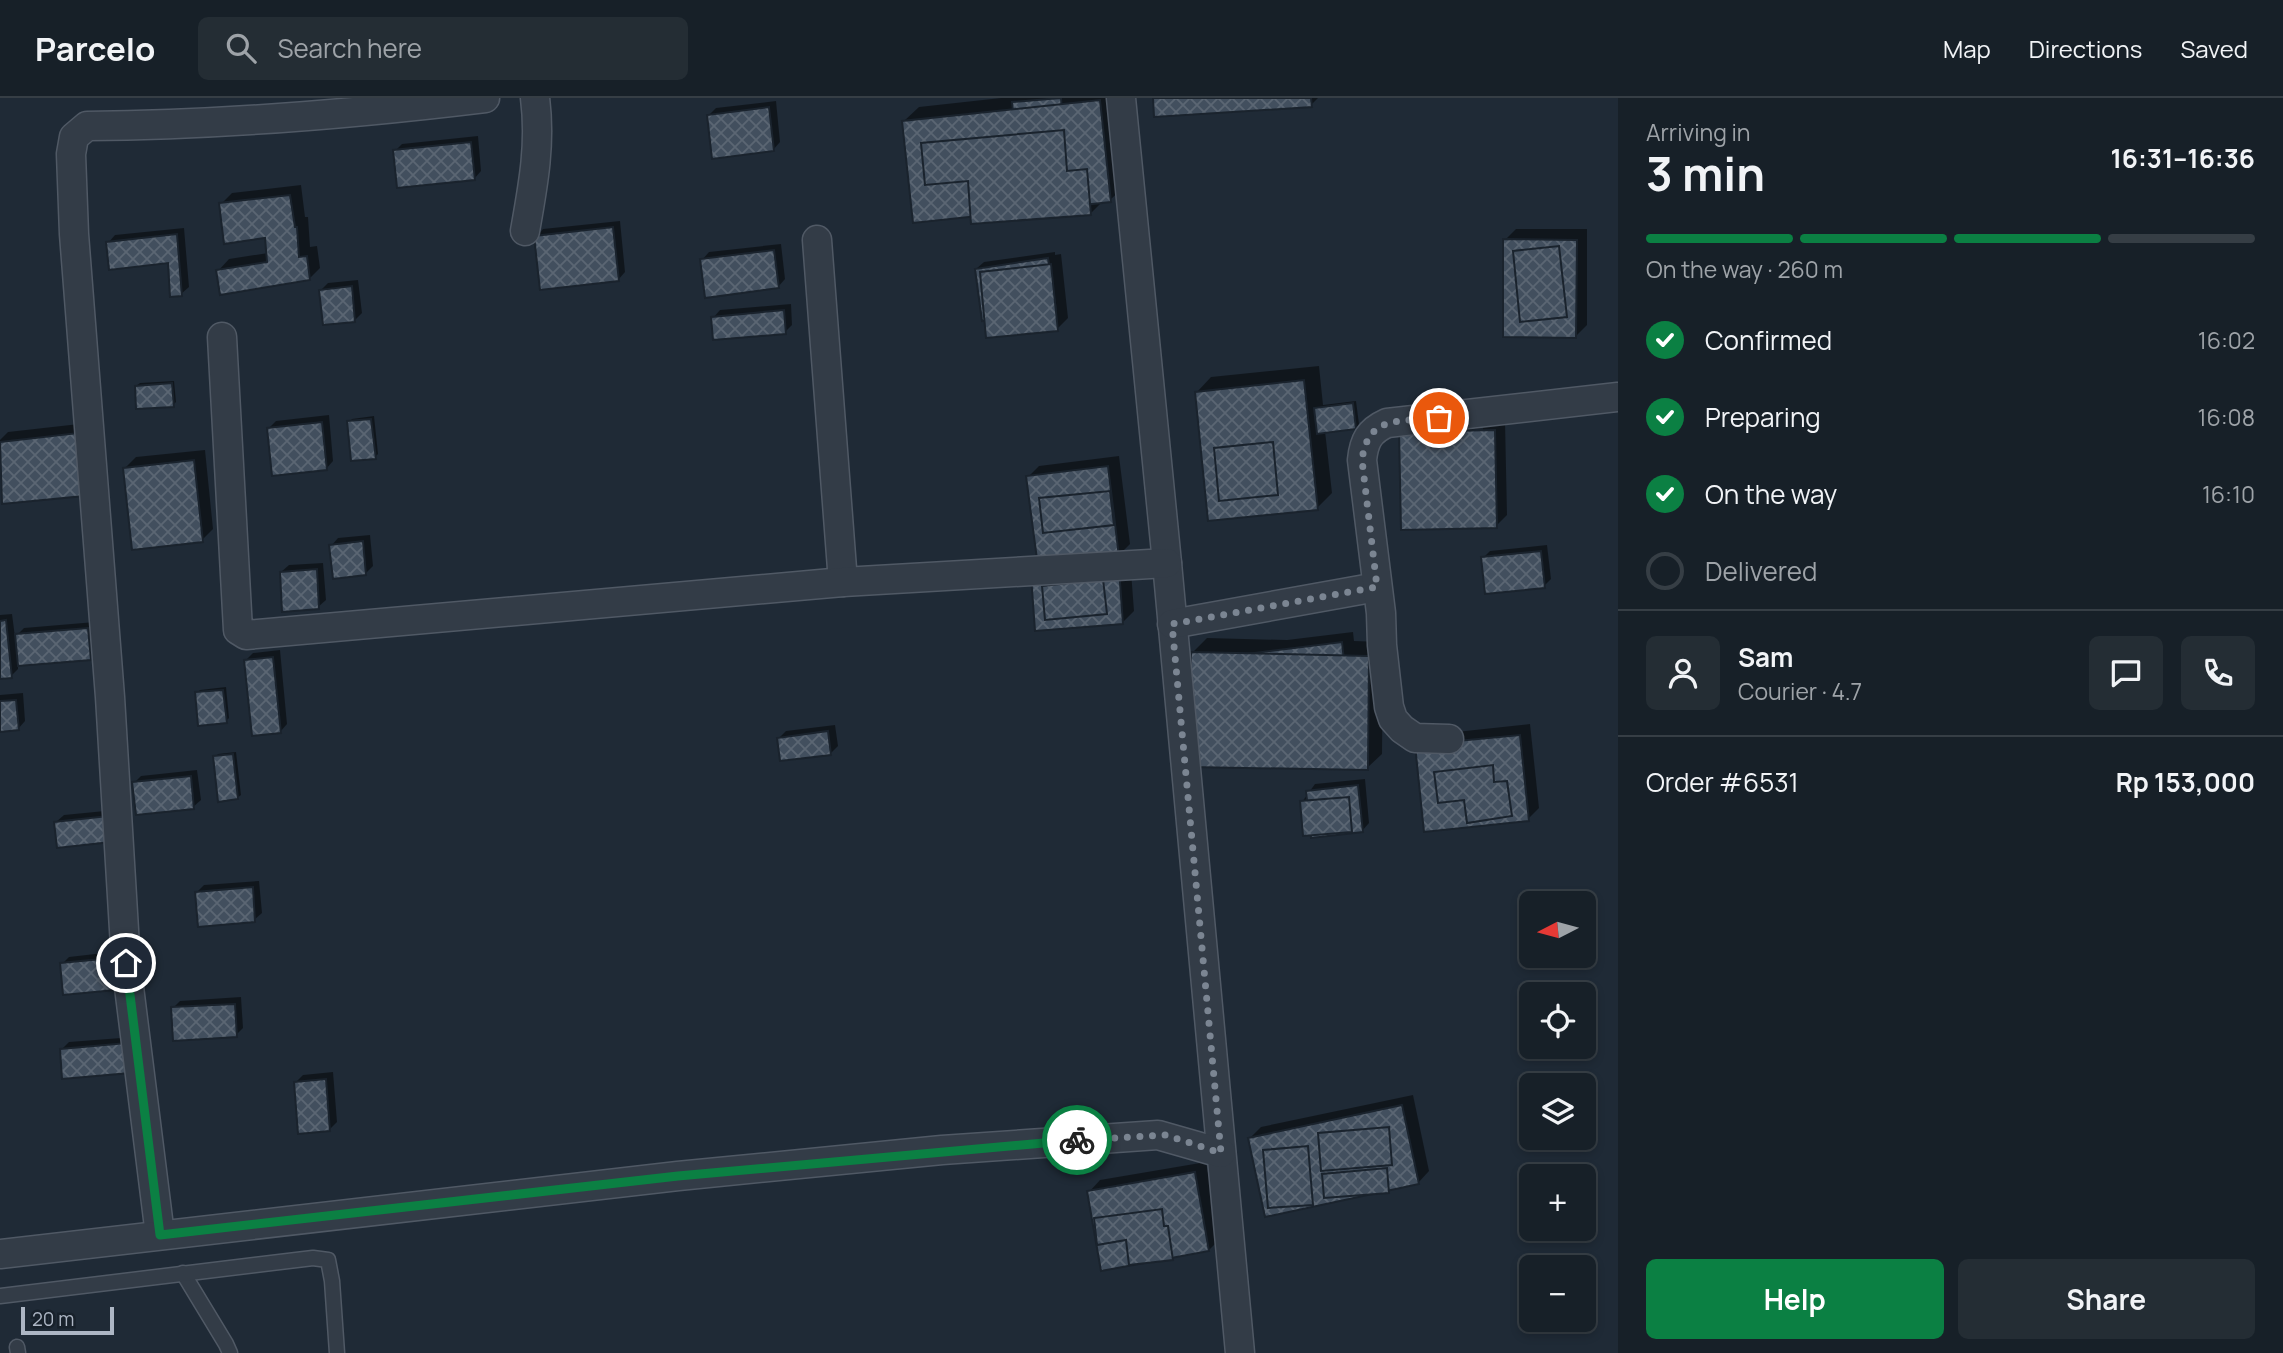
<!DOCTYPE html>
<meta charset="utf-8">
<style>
body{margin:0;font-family:Manrope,sans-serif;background:#242d34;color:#f1f3f6;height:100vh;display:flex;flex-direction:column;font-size:26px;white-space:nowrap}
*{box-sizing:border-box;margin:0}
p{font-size:23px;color:#9ea3a8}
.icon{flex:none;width:38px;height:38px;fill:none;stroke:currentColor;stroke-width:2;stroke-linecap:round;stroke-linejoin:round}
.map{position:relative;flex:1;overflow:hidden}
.panel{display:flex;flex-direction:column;background:#172028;width:665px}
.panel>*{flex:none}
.needle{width:46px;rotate:264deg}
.fabs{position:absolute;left:1519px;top:793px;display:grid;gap:14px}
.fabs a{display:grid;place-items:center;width:77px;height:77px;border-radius:10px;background:#172028;box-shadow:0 4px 10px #0003,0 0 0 2px #363e45;font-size:35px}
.scale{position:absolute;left:21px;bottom:18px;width:93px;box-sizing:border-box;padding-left:7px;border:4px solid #adb6c4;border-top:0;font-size:19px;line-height:24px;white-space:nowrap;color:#adb6c4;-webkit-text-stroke:5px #18212b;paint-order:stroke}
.pin{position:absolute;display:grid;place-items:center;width:60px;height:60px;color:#fff;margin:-30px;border:4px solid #fff;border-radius:50%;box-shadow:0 2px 7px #0007}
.courier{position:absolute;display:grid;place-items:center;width:70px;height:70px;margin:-35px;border:5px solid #0b8043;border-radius:50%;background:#fff;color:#222;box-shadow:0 2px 9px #0007}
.head em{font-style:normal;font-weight:700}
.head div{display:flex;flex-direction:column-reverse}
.head{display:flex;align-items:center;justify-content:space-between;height:119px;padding:0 28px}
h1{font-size:46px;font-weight:700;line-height:52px}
.bar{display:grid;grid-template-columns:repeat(4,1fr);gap:10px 7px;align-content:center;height:84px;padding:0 28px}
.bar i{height:9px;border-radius:5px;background:#363e45}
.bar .current{background:#0b8043}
.bar p{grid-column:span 4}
.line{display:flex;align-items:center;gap:18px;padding:0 28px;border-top:2px solid #363e45}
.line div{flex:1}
.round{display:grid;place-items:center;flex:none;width:74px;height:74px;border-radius:10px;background:#242d34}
ol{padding:0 28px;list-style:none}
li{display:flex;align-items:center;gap:21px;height:77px}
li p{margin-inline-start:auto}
li .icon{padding:7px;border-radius:50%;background:#0b8043;color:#fff;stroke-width:4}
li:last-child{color:#9ea3a8}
li i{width:38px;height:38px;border:4px solid #363e45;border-radius:50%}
.action{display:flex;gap:14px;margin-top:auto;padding:14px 28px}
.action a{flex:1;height:80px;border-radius:10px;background:#0b8043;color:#fff;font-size:28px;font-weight:700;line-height:80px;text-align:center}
.action a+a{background:#242d34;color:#f1f3f6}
header{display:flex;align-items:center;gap:42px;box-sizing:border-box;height:98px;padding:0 35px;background:#172028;border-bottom:2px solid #363e45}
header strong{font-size:33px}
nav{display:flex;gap:38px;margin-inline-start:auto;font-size:24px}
.search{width:490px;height:63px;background:#242d34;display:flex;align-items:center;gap:18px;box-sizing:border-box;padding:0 24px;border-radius:10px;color:#9ea3a8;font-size:26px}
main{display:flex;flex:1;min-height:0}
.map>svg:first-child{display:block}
.shadow{fill:#0007}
.building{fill:url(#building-cross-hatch);stroke:#1a232d;stroke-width:2}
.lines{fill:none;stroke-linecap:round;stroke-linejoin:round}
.service-casing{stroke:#505965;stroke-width:17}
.minor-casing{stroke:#505965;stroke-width:31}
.service{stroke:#333c47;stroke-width:14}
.minor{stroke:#333c47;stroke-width:28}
.done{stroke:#7b8592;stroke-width:7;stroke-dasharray:0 12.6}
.route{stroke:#0b8043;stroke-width:9}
</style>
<header>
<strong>Parcelo</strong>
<div class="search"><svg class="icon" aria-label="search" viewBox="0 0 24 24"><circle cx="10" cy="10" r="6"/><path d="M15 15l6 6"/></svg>Search here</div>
<nav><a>Map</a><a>Directions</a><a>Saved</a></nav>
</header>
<main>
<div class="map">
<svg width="1618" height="1255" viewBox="0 0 1618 1255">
<defs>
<pattern id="building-cross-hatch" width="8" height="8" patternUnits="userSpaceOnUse" patternTransform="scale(1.75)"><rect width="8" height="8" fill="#424f5e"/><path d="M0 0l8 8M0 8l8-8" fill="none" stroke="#5b6673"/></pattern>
</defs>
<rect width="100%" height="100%" fill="#1f2a36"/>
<!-- shadow -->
<g class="shadow">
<polygon points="1001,0 1116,0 1125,88 1110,102 1101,105 1090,116 972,117 904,23 919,9"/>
<polygon points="1155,0 1318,0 1311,7"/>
<polygon points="776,3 780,44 773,52 709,17 716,10"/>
<polygon points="478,38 481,73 474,81 395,53 402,46"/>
<polygon points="301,87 305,119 308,119 310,149 317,148 320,170 309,181 218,173 229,161 268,155 267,138 221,106 232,95"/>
<polygon points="620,123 625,174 618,182 536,139 543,131"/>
<polygon points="184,130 189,189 181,196 170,164 108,145 115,137"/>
<polygon points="1516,131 1587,131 1587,227 1576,238 1505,142"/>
<polygon points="781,146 785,181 778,189 702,162 709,154"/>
<polygon points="1055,154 1055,157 1061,156 1068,220 1057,231 976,171 984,164"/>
<polygon points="358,182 362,215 355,222 321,192 328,185"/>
<polygon points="791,206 792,227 785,234 713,220 720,212"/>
<polygon points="1319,268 1323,307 1356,303 1359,326 1356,330 1325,333 1332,395 1317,410 1197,294 1211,279"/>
<polygon points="174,283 176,304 173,307 136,288 140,285"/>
<polygon points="329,317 333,363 326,371 269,330 276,323"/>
<polygon points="374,318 378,356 375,359 349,324 352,321"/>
<polygon points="1505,322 1507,417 1496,428 1400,335"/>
<polygon points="88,325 3,404 0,342 8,334"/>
<polygon points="205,352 213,431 202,442 125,370 136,359"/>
<polygon points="1119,358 1130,446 1119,457 1130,460 1134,513 1123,524 1043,467 1028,379 1039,368"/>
<polygon points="370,437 373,468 366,475 331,448 338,440"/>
<polygon points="1547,447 1551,481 1544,488 1483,460 1490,453"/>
<polygon points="323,465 326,502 318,509 281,474 289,467"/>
<polygon points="12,516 15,539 24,530 95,524 97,553 90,560 18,567 18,571 11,578 0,579 0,517"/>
<polygon points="1353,534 1354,543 1383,544 1382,656 1367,670 1192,555 1207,540 1287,542"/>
<polygon points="280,552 287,626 280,634 246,562 253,555"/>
<polygon points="226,589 229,620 226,623 197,595 200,592"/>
<polygon points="23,595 25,623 18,631 0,632 0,597"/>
<polygon points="1530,626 1539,710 1528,721 1428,637"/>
<polygon points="835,627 838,648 830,656 779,640 786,633"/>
<polygon points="236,654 241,697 237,700 215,659 218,656"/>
<polygon points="197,672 201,702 193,709 134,685 141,678"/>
<polygon points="1365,681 1369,725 1362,733 1302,704 1315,686"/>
<polygon points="115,712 59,748 56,724 64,717"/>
<polygon points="259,783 262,815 254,822 196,795 204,787"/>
<polygon points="130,852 133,882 62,866 69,859"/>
<polygon points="241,899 243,930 236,937 173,910 180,903"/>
<polygon points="134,939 136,966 61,952 69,944"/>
<polygon points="333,974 337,1024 329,1032 296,984 303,977"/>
<polygon points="1413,997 1429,1073 1418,1085 1250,1040 1261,1029"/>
<polygon points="1206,1064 1220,1141 1209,1152 1089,1094 1100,1082"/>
</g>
<!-- building -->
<g class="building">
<polygon points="1061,0 1063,26 1015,31 1012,4"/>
<polygon points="1153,0 1311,0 1312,9 1154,19"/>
<polygon points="1100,2 1111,104 913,125 902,23"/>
<polygon points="769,9 774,53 712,61 707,17"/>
<polygon points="1064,32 1067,73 1087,71 1091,117 971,126 968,83 925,87 921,45"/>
<polygon points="471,44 475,82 397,90 393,52"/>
<polygon points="290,97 295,129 297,129 299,159 307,158 310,182 220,197 216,172 267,164 265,140 224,146 219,105"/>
<polygon points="613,129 619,183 540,192 534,138"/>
<polygon points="177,136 182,198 170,199 168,165 109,172 106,144"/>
<polygon points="1503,141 1577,142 1576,240 1503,239"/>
<polygon points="1559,148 1567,219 1520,224 1513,153"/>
<polygon points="774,152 779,190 705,200 700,161"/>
<polygon points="1048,160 1056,212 982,223 975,171"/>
<polygon points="1051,166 1058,233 986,240 980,174"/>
<polygon points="352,188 355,224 323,227 319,192"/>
<polygon points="784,212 786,236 713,242 711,219"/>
<polygon points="1304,282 1318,412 1208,423 1195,294"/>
<polygon points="172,285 174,309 136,311 135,288"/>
<polygon points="1353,305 1356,331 1317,336 1314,310"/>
<polygon points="371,321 376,361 351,363 347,323"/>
<polygon points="322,324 327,372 272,378 267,330"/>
<polygon points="1482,331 1487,365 1419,377 1413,342"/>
<polygon points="1495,332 1497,430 1401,432 1399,334"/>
<polygon points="78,335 84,398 2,406 0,344"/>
<polygon points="1273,344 1278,397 1219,403 1214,350"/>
<polygon points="194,362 203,444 132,452 123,370"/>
<polygon points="1108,368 1119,459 1038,469 1026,378"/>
<polygon points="1110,393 1114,427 1043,435 1039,400"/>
<polygon points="363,443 366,477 333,481 329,447"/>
<polygon points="1541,453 1545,490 1485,496 1481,459"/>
<polygon points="1119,470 1123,526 1035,533 1031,477"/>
<polygon points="317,471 319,511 282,514 280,474"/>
<polygon points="1103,481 1107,516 1045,522 1042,488"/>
<polygon points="6,522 12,580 0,581 0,523"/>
<polygon points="88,530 91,562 18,568 15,536"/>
<polygon points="1342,544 1346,581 1258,592 1260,624 1214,627 1211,590 1227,589 1223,559"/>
<polygon points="1191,554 1369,558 1368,672 1189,669"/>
<polygon points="273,559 281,635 252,638 244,562"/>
<polygon points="223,592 227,625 198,628 195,594"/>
<polygon points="16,602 19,632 0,634 0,603"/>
<polygon points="828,633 831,657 780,663 777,640"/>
<polygon points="1520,637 1529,723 1424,734 1415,647"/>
<polygon points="233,656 238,701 218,704 213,658"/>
<polygon points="1493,667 1494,684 1507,683 1512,718 1467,725 1464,702 1438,705 1434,674"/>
<polygon points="191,678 194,711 136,717 132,684"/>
<polygon points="1358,687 1363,734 1311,740 1306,693"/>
<polygon points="1349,699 1352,734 1303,738 1300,703"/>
<polygon points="108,718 111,744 57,750 54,724"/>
<polygon points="253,789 255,824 198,829 195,794"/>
<polygon points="123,859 126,891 63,897 60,865"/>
<polygon points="235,906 237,939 173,943 171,909"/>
<polygon points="127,945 130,975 62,981 60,951"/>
<polygon points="326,981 330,1033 298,1036 294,984"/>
<polygon points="1402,1007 1419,1086 1265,1119 1248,1040"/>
<polygon points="1389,1029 1392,1067 1321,1073 1318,1035"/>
<polygon points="1308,1048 1313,1107 1268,1110 1263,1052"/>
<polygon points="1387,1070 1389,1095 1324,1100 1322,1076"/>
<polygon points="1195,1074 1209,1153 1101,1173 1087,1093"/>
<polygon points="1162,1111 1164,1128 1168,1128 1173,1162 1129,1167 1126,1142 1097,1147 1094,1120"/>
</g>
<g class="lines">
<defs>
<g id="service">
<polyline points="183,1175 226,1246 230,1255"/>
<polyline points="0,1198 313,1160 328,1162 332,1183 337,1255"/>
<polyline points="17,1249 18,1255"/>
</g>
<g id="minor">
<polyline points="1121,0 1167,465 1240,1255"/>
<path d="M525,133C533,88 541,46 535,0"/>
<polyline points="817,142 843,484"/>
<polyline points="222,239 238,532 246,537 843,484 1167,465"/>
<polyline points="1172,526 1377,489"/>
<path d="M1449,641L1415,640L1402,631L1393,621L1389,609L1382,547L1381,515L1362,362C1364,343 1369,333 1387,325L1618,299"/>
<path d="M160,1137L126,865L110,599L74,136L71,56L74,39L87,28C220,27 353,16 485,0"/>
<polyline points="0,1156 678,1078 942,1052 1158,1037 1221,1055"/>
</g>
</defs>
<!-- service casing -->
<use href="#service" class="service-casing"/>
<!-- minor casing -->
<use href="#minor" class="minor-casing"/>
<!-- service -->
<use href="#service" class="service"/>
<!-- minor -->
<use href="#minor" class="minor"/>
</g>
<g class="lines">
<!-- done -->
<path class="done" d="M1077,1042L1166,1037L1221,1055L1172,526L1377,489L1362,362C1368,316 1401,324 1439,320"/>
<!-- route -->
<polyline class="route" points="126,865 160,1137 678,1078 1077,1042"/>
</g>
</svg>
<div class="fabs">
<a><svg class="needle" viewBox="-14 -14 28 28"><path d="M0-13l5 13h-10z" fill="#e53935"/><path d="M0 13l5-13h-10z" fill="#9ea3a8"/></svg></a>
<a><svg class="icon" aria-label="locate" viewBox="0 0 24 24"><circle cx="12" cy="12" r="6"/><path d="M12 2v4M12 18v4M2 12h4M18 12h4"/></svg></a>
<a><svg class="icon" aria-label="layers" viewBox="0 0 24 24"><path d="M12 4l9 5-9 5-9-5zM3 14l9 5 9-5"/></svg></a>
<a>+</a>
<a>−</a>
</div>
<div class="scale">20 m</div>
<div class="pin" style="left:1439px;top:320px;background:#ea580c"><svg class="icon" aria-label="bag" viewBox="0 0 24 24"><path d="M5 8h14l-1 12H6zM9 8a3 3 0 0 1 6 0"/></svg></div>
<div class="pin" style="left:126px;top:865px;background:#1f2937"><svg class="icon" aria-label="home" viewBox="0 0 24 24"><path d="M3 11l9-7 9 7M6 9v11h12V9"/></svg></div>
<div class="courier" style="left:1077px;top:1042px"><svg class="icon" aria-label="bike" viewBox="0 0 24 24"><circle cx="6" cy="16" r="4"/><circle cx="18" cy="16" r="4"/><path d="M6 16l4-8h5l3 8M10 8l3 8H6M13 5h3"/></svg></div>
</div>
<section class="panel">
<div class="head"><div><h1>3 min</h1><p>Arriving in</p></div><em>16:31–16:36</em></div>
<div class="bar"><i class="current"></i><i class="current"></i><i class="current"></i><i></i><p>On the way · 260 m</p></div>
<ol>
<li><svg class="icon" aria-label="check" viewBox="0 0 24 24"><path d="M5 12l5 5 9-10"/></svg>Confirmed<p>16:02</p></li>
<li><svg class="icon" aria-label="check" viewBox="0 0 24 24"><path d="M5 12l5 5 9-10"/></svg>Preparing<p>16:08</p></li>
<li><svg class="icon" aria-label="check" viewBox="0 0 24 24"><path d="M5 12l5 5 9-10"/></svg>On the way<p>16:10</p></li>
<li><i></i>Delivered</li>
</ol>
<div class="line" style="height:126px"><a class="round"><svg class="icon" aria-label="person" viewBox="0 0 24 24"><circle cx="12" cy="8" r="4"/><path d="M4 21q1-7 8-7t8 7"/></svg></a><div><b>Sam</b><p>Courier · 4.7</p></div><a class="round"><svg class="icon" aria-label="chat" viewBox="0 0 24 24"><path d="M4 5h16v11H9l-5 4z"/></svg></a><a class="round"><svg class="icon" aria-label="phone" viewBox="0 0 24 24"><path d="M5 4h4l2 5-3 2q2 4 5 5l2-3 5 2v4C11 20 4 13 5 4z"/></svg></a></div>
<div class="line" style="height:91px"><div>Order #6531</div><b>Rp 153,000</b></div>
<div class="action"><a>Help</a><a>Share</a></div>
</section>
</main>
